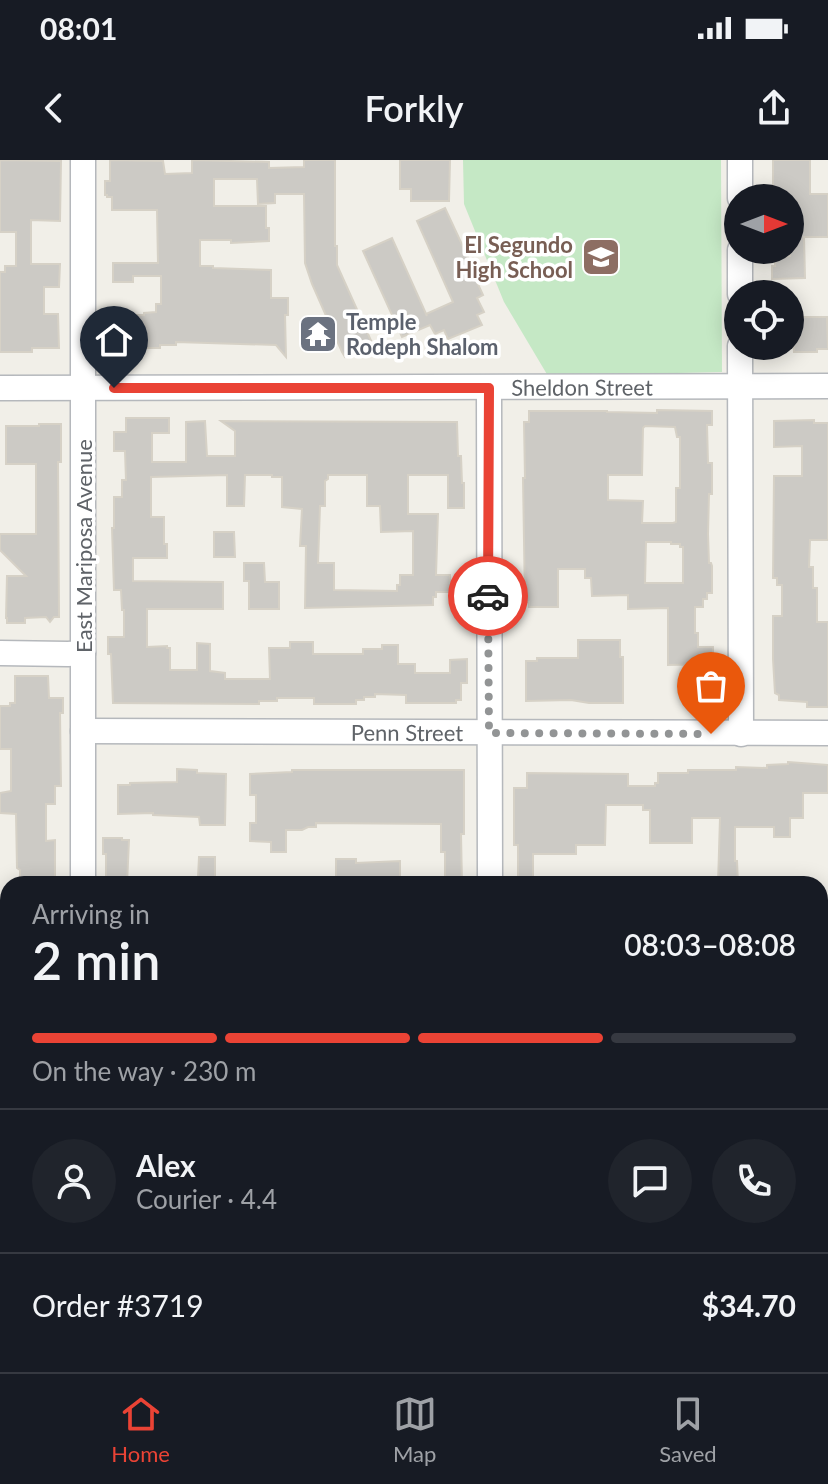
<!DOCTYPE html>
<meta charset="utf-8">
<style>
body{margin:0;font-family:Lato,sans-serif;background:#20242c;color:#f1f3f6;height:100vh;display:flex;flex-direction:column;font-size:30px;white-space:nowrap}
*{box-sizing:border-box;margin:0}
p{font-size:26px;color:#9ea1a6}
.icon{flex:none;width:44px;height:44px;fill:none;stroke:currentColor;stroke-width:2;stroke-linecap:round;stroke-linejoin:round}
.map{position:relative;flex:1;overflow:hidden}
.details{position:absolute;left:0px;top:716px;width:828px;height:496px;display:flex;flex-direction:column;background:#171b24;border-radius:24px 24px 0 0;box-shadow:0 4px 20px #0003}
.details>*{flex:none}
.needle{width:52px;rotate:90deg}
.fabs{position:absolute;left:724px;top:24px;display:grid;gap:16px}
.fabs a{display:grid;place-items:center;width:80px;height:80px;border-radius:50%;background:#171b24;box-shadow:0 4px 20px #0003;font-size:40px}
.pin{position:absolute;display:grid;place-items:center;width:68px;height:68px;color:#fff;margin:-82px -34px;border-radius:50% 50% 50% 0;rotate:-45deg;box-shadow:0 0 8px #0007}
.pin .icon{rotate:45deg}
.courier{position:absolute;display:grid;place-items:center;width:80px;height:80px;margin:-40px;border:6px solid #ea4335;border-radius:50%;background:#fff;color:#222;box-shadow:0 2px 10px #0007}
.summary em{font-style:normal;font-weight:600}
.summary div{display:flex;flex-direction:column-reverse}
.summary{display:flex;align-items:center;justify-content:space-between;height:136px;padding:0 32px}
h1{font-size:52px;font-weight:600;line-height:60px}
.bar{display:grid;grid-template-columns:repeat(4,1fr);gap:12px 8px;align-content:center;height:96px;padding:0 32px}
.bar i{height:10px;border-radius:6px;background:#363941}
.bar .current{background:#ea4335}
.bar p{grid-column:span 4}
.line{display:flex;align-items:center;gap:20px;padding:0 32px;border-top:2px solid #363941}
.line div{flex:1}
.round{display:grid;place-items:center;flex:none;width:84px;height:84px;border-radius:42px;background:#20242c}
.status{display:flex;justify-content:space-between;align-items:center;height:56px;padding:0 40px;background:#171b24;direction:ltr}
.status svg{height:22px;fill:currentColor}
header{display:flex;justify-content:space-between;align-items:center;height:104px;padding:0 32px;background:#171b24;font-size:36px;font-weight:600}
.dock{display:flex;justify-content:space-around;align-items:center;height:112px;border-top:2px solid #363941;background:#171b24;font-size:22px;color:#9ea1a6}
.dock a{display:grid;justify-items:center;gap:4px}
.dock .current{color:#ea4335}
.map>svg:first-child{display:block}
.green{fill:#c5e8c5}
.building{fill:#cccac5;stroke:#d6d1c6;stroke-width:2;fill-rule:evenodd}
.lines{fill:none;stroke-linecap:round;stroke-linejoin:round}
.minor-casing{stroke:#b5b8bc;stroke-width:27}
.minor{stroke:#fff;stroke-width:24}
.done{stroke:#929495;stroke-width:8;stroke-dasharray:0 14.4}
.route{stroke:#ea4335;stroke-width:10}
.labels{text-anchor:middle;dominant-baseline:central;stroke-width:7;stroke-linejoin:round;paint-order:stroke}
.education-label{font-size:22px;font-weight:bold;fill:#785e54;stroke:#fff;text-anchor:end}
.worship-label{font-size:22px;font-weight:bold;fill:#5b616d;stroke:#fff;text-anchor:start}
.street-label{font-size:22px;fill:#5f6368;stroke:#fff}
</style>
<div class="status"><b>08:01</b><svg viewBox="0 0 49 12"><path d="M0 12V9h3v3zM5 12V6h3v6zM10 12V3h3v9zM15 12V0h3v12zM26 1h20v11H26zM47 4h2v5h-2z"/></svg></div>
<header><svg class="icon" aria-label="back" viewBox="0 0 24 24"><path d="M15 5l-7 7 7 7"/></svg>Forkly<svg class="icon" aria-label="share" viewBox="0 0 24 24"><path d="M12 15V3M7 8l5-5 5 5M5 13v7h14v-7"/></svg></header>
<div class="map">
<svg width="828" height="1212" viewBox="0 0 828 1212">
<rect width="100%" height="100%" fill="#f1efe8"/>
<!-- green -->
<polygon class="green" points="463,0 721,0 722,212 548,216 504,142 464,44"/>
<!-- building -->
<g class="building">
<polygon points="0,0 61,1 60,61 31,60 31,104 60,104 59,127 44,127 44,154 58,154 59,188 32,188 32,192 0,192 0,112 5,112 5,106 16,106 16,72 0,72"/>
<polygon points="110,0 163,1 165,14 192,13 192,0 269,2 269,8 304,7 304,0 335,0 335,86 337,86 337,105 373,185 345,197 342,192 312,124 305,103 304,34 275,34 275,43 258,44 257,19 214,19 214,46 266,46 266,68 269,68 269,81 231,83 231,80 200,80 200,106 213,106 213,108 271,110 271,138 288,138 288,155 285,155 286,197 276,185 176,182 176,185 160,185 160,188 138,188 138,193 124,193 124,190 108,188 108,155 118,152 123,155 144,155 144,153 156,152 156,144 161,144 161,116 133,116 133,122 113,122 113,103 158,103 157,50 112,50 112,37 107,37 107,35 105,35 105,21 110,21"/>
<polygon points="400,0 450,0 449,41 411,41 411,29 400,29"/>
<polygon points="773,0 810,0 810,34 828,34 828,77 804,77 805,118 772,119 772,106 775,106 775,98 790,96 790,38 773,38"/>
<polygon points="445,48 479,121 477,122 483,135 477,138 484,152 477,155 482,165 448,179 444,170 435,174 430,165 402,177 363,91 392,78 427,156 426,154 453,142 417,61"/>
<polygon points="790,157 827,157 828,189 817,189 817,192 794,192 793,174 790,174"/>
<path d="M657,250L712,251V265H707L708,303H712V334H709L708,374L709,403H711L712,406V433H707V439H703V447H695V473H698V487H713V504L668,505V448L628,449V435L592,436L591,418H585V409H558V447H529V442H525L523,318H525L524,262H529V251H607V252L657,253ZM645,266L675,267L677,277H680V328H676V362L673,363H642L643,341L608,340V315H642L643,268ZM646,382H671V384H680V387H683V423H645Z"/>
<path d="M126,258H169V273H152V302H186V262L205,261L207,296H235V271L221,261L457,262L458,296H461L462,323H464V348H448V315H408V354H438L436,415H450L451,432H436V437H433V445L305,448L306,386H300L302,349L282,347V317H272V315H245L244,346H227V315L151,317V357H164V384H167V398H133V421L223,422V449H147V487L167,486V488H170V510H197V483L210,484V511L225,513V519H270L269,488H290V482H313V494H363V489H382V485H398V504H415V513H450V500L467,499V523H461V540H456V543H406V535L375,534V537H364V540H356V544H314V538H277V541H259V544L113,543L111,494H108V477H124V450H122L121,430H114L112,368H114V337H122V320H126L125,291H114V272H126ZM328,315H367V346H380L381,372L413,371V415H400V425H397V431L334,430V403H318L320,346H325V321L328,319Z"/>
<polygon points="814,260 814,263 828,263 828,380 810,380 809,407 813,407 813,428 817,428 817,462 828,462 828,547 807,547 807,542 779,540 779,535 775,533 773,499 773,456 782,456 782,425 777,425 777,418 773,418 774,316 802,316 802,286 774,287 774,261"/>
<polygon points="39,264 61,264 61,302 58,302 59,457 54,457 50,462 46,457 25,458 25,463 7,463 7,458 6,458 7,416 26,416 0,390 0,374 36,374 36,304 6,304 6,266 39,266"/>
<polygon points="214,372 234,372 235,397 214,397"/>
<polygon points="244,403 264,403 265,422 279,422 279,449 249,449 249,421 244,421"/>
<polygon points="578,480 620,480 620,497 623,497 623,543 589,543 571,540 526,541 526,501 537,501 537,498 578,498"/>
<polygon points="15,516 48,516 49,538 63,538 63,553 60,553 61,626 55,626 55,644 46,644 46,681 55,680 55,724 20,724 20,710 17,708 16,654 0,653 0,633 11,631 11,589 0,589 0,546 10,546 10,543 15,543"/>
<polygon points="788,602 828,605 828,633 803,633 803,658 790,658 790,677 774,677 774,667 735,667 735,701 737,701 738,724 718,724 720,658 692,658 692,683 650,683 650,650 643,650 643,645 606,645 605,685 576,685 576,694 533,694 533,719 518,719 518,685 514,685 514,628 527,628 527,613 628,614 628,626 655,626 655,623 658,623 658,613 688,613 688,610 736,610 736,607 767,608 767,605 788,604"/>
<polygon points="177,609 197,610 197,613 226,614 225,665 200,665 199,657 153,655 153,653 118,654 118,625 130,625 130,623 177,622"/>
<polygon points="292,610 464,610 464,674 461,674 462,724 445,724 445,692 441,692 441,664 316,663 316,667 308,667 302,670 286,670 286,692 271,692 271,682 250,681 250,663 256,663 256,635 250,635 250,614 292,612"/>
<polygon points="103,678 122,678 122,680 129,680 127,724 106,724 106,694 103,694"/>
<polygon points="199,697 215,697 215,718 198,718"/>
<polygon points="336,699 356,699 356,703 400,701 400,724 378,724 378,717 336,717"/>
</g>
<g class="lines">
<defs>
<g id="minor">
<polyline points="83,0 83,724"/>
<polyline points="740,0 740,38"/>
<polyline points="740,90 740,134"/>
<polyline points="740,186 741,574"/>
<path id="s1" d="M0,228L828,226"/>
<polyline points="489,228 490,724"/>
<polyline points="0,493 68,494 83,493"/>
<path id="s2" d="M83,571L828,573"/>
<polyline points="820,804 828,804"/>
<polyline points="820,1025 828,1025"/>
<polyline points="84,1204 84,1212"/>
<polyline points="492,1204 493,1212"/>
</g>
</defs>
<!-- minor casing -->
<use href="#minor" class="minor-casing"/>
<!-- minor -->
<use href="#minor" class="minor"/>
</g>
<g class="lines">
<!-- done -->
<polyline class="done" points="488,436 489,573 711,574"/>
<!-- route -->
<polyline class="route" points="114,228 489,228 488,436"/>
</g>
<!-- icons -->
<defs>
<symbol id="school-square" viewBox="-11 -11 22 22"><rect x="-9" y="-9" width="18" height="18" rx="4" fill="#8d6e63" stroke="#fff"/><path d="M0-5L7-2L0 1L-7-2ZM-4 1L0 2.5L4 1V4Q0 6-4 4Z" fill="#fff"/></symbol>
<symbol id="temple-square" viewBox="-11 -11 22 22"><rect x="-9" y="-9" width="18" height="18" rx="4" fill="#6b7280" stroke="#fff"/><path d="M0-6L5-2H3V0L6.5 2.5H4V6H1.5V3h-3V6H-4V2.5H-6.5L-3 0V-2H-5Z" fill="#fff"/></symbol>
</defs>
<g fill-rule="evenodd">
<use href="#school-square" x="579" y="75" width="44" height="44"/>
<use href="#temple-square" x="296" y="152" width="44" height="44"/>
</g>
<g class="labels">
<!-- education labels -->
<g class="education-label">
<text x="573" y="84">El Segundo<tspan x="573" dy="25">High School</tspan></text>
</g>
<!-- worship labels -->
<g class="worship-label">
<text x="346" y="161">Temple<tspan x="346" dy="25">Rodeph Shalom</tspan></text>
</g>
<!-- street labels -->
<g class="street-label">
<text stroke="none"><textPath href="#s1" startOffset="582">Sheldon Street</textPath></text>
<text transform="translate(83 386) rotate(-90)">East Mariposa Avenue</text>
<text stroke="none"><textPath href="#s2" startOffset="324">Penn Street</textPath></text>
</g>
</g>
</svg>
<div class="fabs">
<a><svg class="needle" viewBox="-14 -14 28 28"><path d="M0-13l5 13h-10z" fill="#e53935"/><path d="M0 13l5-13h-10z" fill="#9ea1a6"/></svg></a>
<a><svg class="icon" aria-label="locate" viewBox="0 0 24 24"><circle cx="12" cy="12" r="6"/><path d="M12 2v4M12 18v4M2 12h4M18 12h4"/></svg></a>
</div>
<div class="pin" style="left:711px;top:574px;background:#ea580c"><svg class="icon" aria-label="bag" viewBox="0 0 24 24"><path d="M5 8h14l-1 12H6zM9 8a3 3 0 0 1 6 0"/></svg></div>
<div class="pin" style="left:114px;top:228px;background:#1f2937"><svg class="icon" aria-label="home" viewBox="0 0 24 24"><path d="M3 11l9-7 9 7M6 9v11h12V9"/></svg></div>
<div class="courier" style="left:488px;top:436px"><svg class="icon" aria-label="car" viewBox="0 0 24 24"><path d="M5 17H2v-5l4-1 3-4h7l3 4 3 1v5h-3M9 17h6M6 11h13"/><circle cx="7" cy="17" r="2"/><circle cx="17" cy="17" r="2"/></svg></div>
<section class="details">
<div class="summary"><div><h1>2 min</h1><p>Arriving in</p></div><em>08:03–08:08</em></div>
<div class="bar"><i class="current"></i><i class="current"></i><i class="current"></i><i></i><p>On the way · 230 m</p></div>
<div class="line" style="height:144px"><a class="round"><svg class="icon" aria-label="person" viewBox="0 0 24 24"><circle cx="12" cy="8" r="4"/><path d="M4 21q1-7 8-7t8 7"/></svg></a><div><b>Alex</b><p>Courier · 4.4</p></div><a class="round"><svg class="icon" aria-label="chat" viewBox="0 0 24 24"><path d="M4 5h16v11H9l-5 4z"/></svg></a><a class="round"><svg class="icon" aria-label="phone" viewBox="0 0 24 24"><path d="M5 4h4l2 5-3 2q2 4 5 5l2-3 5 2v4C11 20 4 13 5 4z"/></svg></a></div>
<div class="line" style="height:104px"><div>Order #3719</div><b>$34.70</b></div>
</section>
</div>
<nav class="dock">
<a class="current"><svg class="icon" aria-label="home" viewBox="0 0 24 24"><path d="M3 11l9-7 9 7M6 9v11h12V9"/></svg>Home</a>
<a><svg class="icon" aria-label="map" viewBox="0 0 24 24"><path d="M3 6l6-2 6 2 6-2v14l-6 2-6-2-6 2zM9 4v14M15 6v14"/></svg>Map</a>
<a><svg class="icon" aria-label="saved" viewBox="0 0 24 24"><path d="M7 4h10v16l-5-4-5 4z"/></svg>Saved</a>
</nav>
